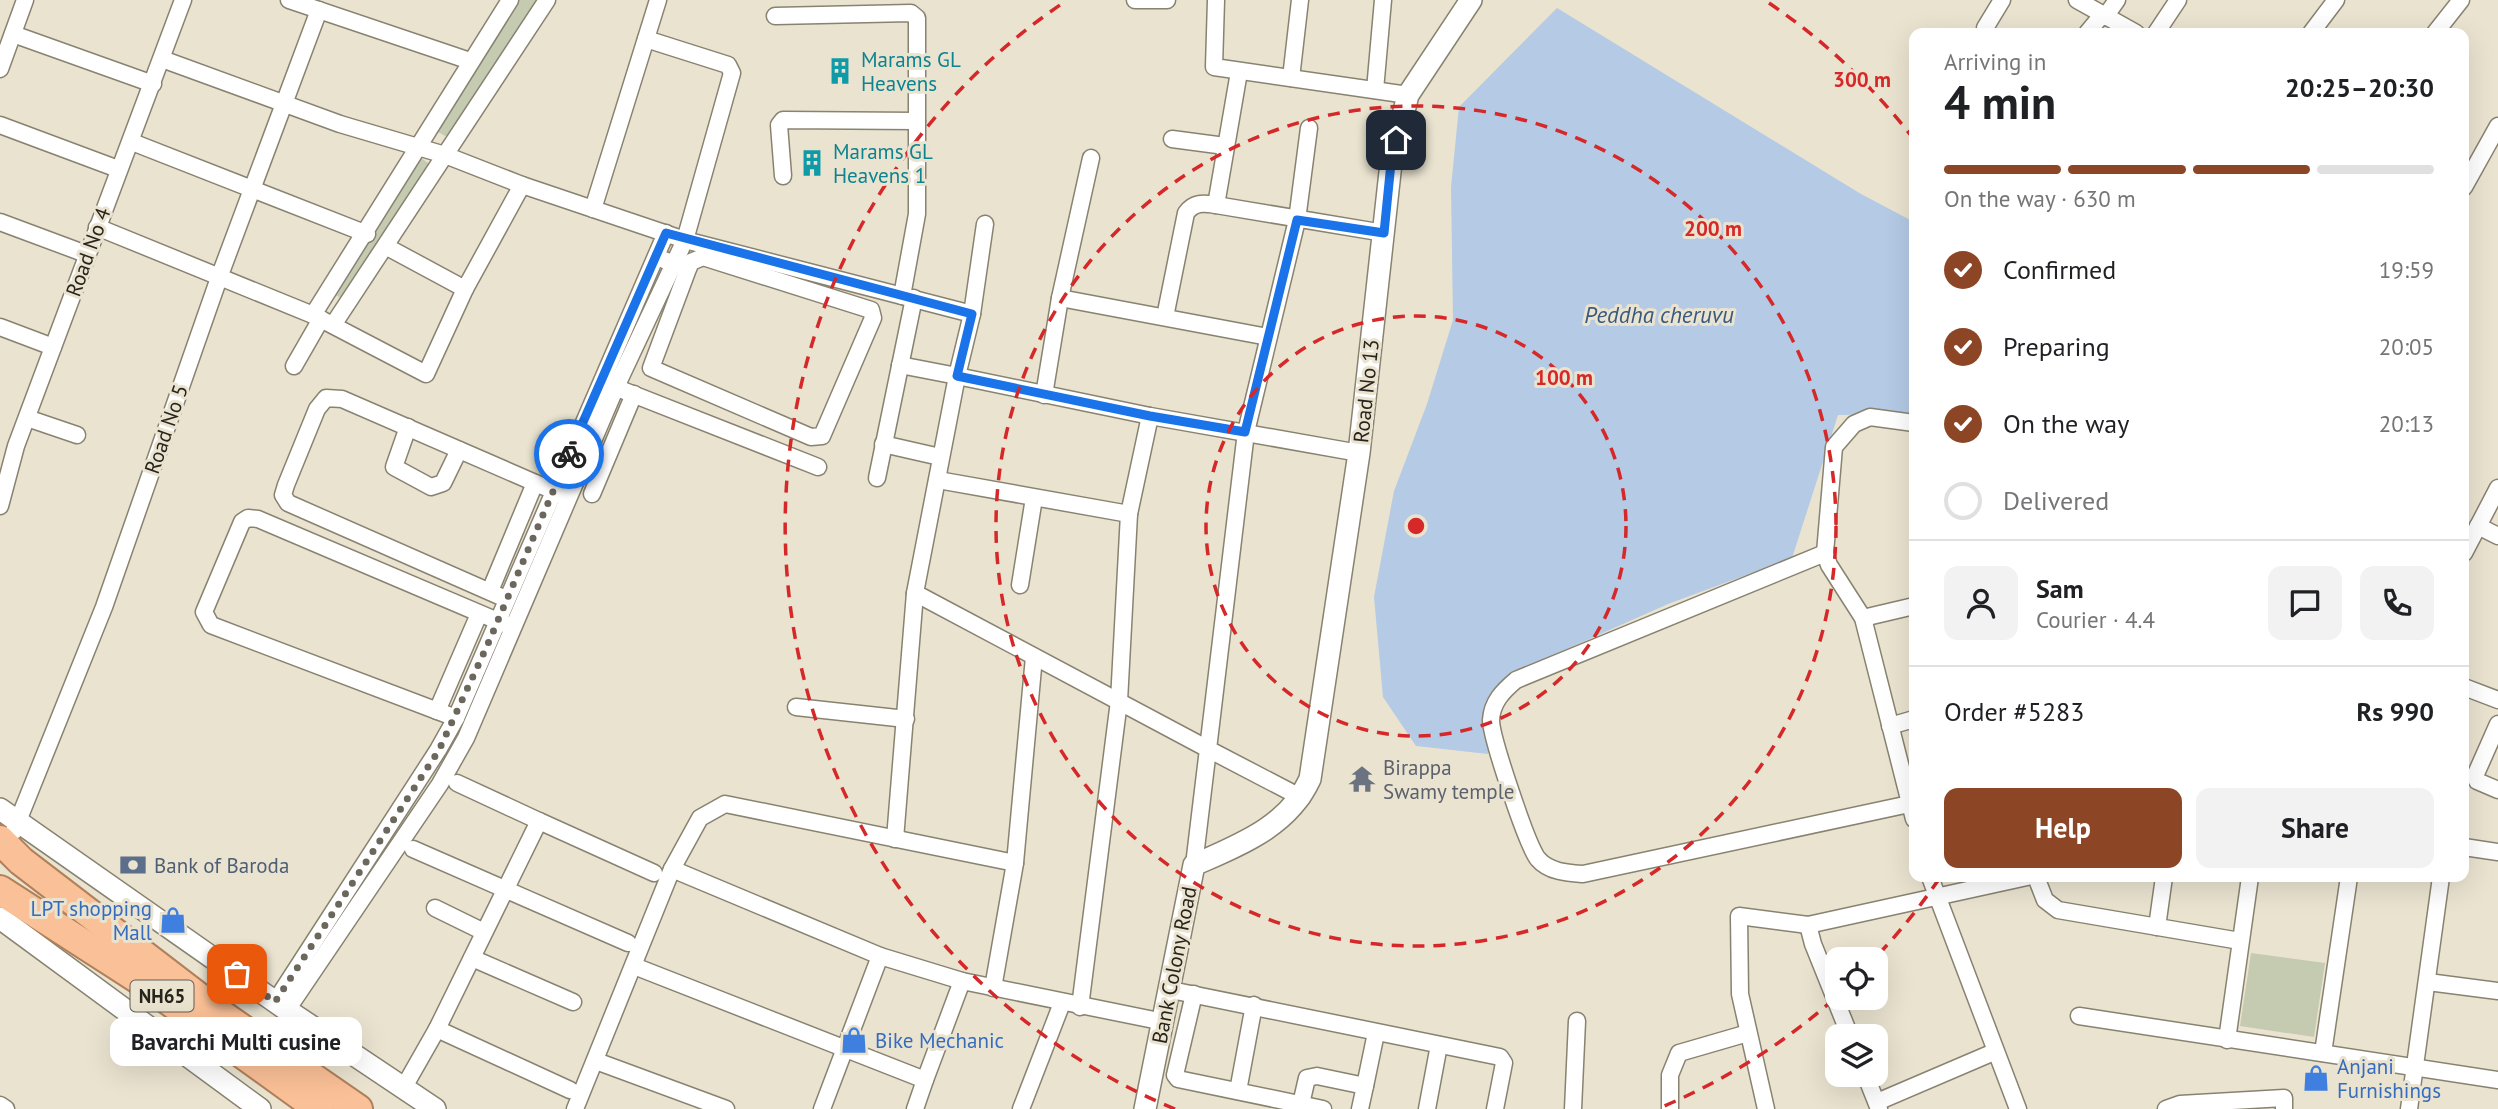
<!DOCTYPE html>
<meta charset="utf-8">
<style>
body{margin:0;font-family:"PT Sans",sans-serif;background:#f2f2f2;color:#202124;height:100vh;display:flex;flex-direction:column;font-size:26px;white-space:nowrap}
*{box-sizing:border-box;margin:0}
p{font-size:23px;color:#757577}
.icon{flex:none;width:38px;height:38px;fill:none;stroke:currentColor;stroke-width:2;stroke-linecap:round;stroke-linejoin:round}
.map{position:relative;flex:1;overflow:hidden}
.details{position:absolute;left:1909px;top:28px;width:560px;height:854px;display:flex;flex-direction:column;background:#fff;border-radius:14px;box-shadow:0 7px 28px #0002}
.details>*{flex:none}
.fabs{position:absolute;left:1825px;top:947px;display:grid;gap:14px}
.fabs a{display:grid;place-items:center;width:63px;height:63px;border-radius:14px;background:#fff;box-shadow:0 7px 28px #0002;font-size:35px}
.pin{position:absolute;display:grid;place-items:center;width:60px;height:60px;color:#fff;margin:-30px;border-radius:14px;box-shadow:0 4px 10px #0006}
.courier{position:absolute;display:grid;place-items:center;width:70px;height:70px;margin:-35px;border:5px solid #1a73e8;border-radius:50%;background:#fff;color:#222;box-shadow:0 2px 9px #0007}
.bubble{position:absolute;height:49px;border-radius:14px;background:#fff;box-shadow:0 7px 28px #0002;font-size:23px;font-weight:800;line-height:49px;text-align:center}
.overview em{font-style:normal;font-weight:800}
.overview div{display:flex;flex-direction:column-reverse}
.overview{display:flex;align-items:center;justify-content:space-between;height:119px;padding:0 35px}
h1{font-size:46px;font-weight:800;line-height:52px}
.bar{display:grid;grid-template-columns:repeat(4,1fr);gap:10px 7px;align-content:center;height:84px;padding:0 35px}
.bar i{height:9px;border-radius:5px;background:#e0e0e0}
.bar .selected{background:#8d4625}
.bar p{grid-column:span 4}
.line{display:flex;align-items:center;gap:18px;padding:0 35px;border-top:2px solid #e0e0e0}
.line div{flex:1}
.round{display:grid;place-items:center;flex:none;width:74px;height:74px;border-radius:14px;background:#f2f2f2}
ol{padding:0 35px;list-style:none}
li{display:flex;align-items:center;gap:21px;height:77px}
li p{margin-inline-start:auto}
li .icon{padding:7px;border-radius:50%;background:#8d4625;color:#fff;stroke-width:4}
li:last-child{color:#757577}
li i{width:38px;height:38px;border:4px solid #e0e0e0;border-radius:50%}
.primary-button{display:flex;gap:14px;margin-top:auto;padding:14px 35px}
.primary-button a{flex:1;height:80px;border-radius:14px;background:#8d4625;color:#fff;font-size:28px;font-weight:800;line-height:80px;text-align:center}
.primary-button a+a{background:#f2f2f2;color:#202124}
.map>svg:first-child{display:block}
.green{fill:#c4cbb0}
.water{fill:#b4cae5}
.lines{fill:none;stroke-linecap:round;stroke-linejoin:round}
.minor-casing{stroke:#888270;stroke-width:19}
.tertiary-casing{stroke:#888270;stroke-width:24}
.trunk-casing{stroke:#b0805b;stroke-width:32}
.minor{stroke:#fff;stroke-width:16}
.tertiary{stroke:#fff;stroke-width:21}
.trunk{stroke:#fac097;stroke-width:28}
.done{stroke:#6b675c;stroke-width:7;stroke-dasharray:0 12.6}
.route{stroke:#1a73e8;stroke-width:9}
.ring{fill:none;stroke:#d62828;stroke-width:3.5;stroke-dasharray:12 9}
.labels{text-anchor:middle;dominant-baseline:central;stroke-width:6;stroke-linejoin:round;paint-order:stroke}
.shield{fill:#eae3d0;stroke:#625d53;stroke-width:2}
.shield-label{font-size:19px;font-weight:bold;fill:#27241d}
.culture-label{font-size:21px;fill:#0d838f;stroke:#eae3d0;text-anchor:start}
.street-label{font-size:21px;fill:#27241d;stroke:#eae3d0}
.worship-label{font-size:21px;fill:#5b616d;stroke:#eae3d0;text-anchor:start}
.service-label{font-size:21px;fill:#4e5e75;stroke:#eae3d0;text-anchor:start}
.shop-label{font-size:21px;fill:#366cbe;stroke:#eae3d0;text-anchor:start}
.water-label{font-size:23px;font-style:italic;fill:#385980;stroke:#eae3d0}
.centre{fill:#d62828;stroke:#eae3d0;stroke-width:3.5}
.ring-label{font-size:21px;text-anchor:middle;font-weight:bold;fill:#d62828;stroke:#eae3d0;stroke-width:6;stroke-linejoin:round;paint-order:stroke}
</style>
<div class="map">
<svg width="2498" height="1109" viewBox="0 0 2498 1109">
<rect width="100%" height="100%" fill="#eae3d0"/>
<!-- green -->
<g class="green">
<polygon points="519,0 540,0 454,134 445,136 438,132 438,124"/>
<polygon points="421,158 431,165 344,300 334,294"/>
<polygon points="2251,953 2325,963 2314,1037 2240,1026"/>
</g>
<!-- water -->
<polygon class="water" points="1557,8 1861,194 1914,222 1914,414 1838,415 1792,558 1668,604 1513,673 1488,754 1416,746 1383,697 1374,597 1394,491 1427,404 1453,320 1451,187 1459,107"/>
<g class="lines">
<defs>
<g id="minor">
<polyline points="289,0 470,61"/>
<polyline points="1135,0 1167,0"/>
<polyline points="1216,0 1214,67 1408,95"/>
<polyline points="2077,0 2136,33"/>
<polyline points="775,16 911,13 917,18 917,214 902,296"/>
<polyline points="2105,17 2117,0"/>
<polyline points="1985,28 2002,0"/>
<polyline points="2087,33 2102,15"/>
<polyline points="2156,33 2178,0"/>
<polyline points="2311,33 2336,0"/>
<polyline points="2435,33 2461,0"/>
<polyline points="13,34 153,84"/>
<polyline points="162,59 340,124 445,155 522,185 685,240 972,314 957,376 900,365"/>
<polyline points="0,69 25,0"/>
<polyline points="1291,78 1300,0"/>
<polyline points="1375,90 1383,0"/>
<polyline points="0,125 118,169"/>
<polyline points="1172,139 1225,146"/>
<polyline points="132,142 367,234"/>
<polyline points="783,176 779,125 783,120 917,121"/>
<polyline points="2464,187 2498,126"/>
<polyline points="1216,205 1384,233"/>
<polyline points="593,209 658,0"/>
<polyline points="0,222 86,254"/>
<polyline points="97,227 313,315 426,374 465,289"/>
<polyline points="387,247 465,289 522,185"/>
<polyline points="664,260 688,269 691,262 703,257 871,310 873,318 822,436 811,437 651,368 688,269"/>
<polyline points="1060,298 1268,337"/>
<polyline points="972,314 985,224"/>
<polyline points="313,315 510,0"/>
<path d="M1165,317L1186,213C1194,202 1203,203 1216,205L1239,72"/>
<polyline points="333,325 547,0"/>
<polyline points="0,327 53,347"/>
<polyline points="294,366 321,319"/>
<polyline points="607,384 818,467"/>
<polyline points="1044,395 1060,298 1091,158"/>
<polyline points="27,418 77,435"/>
<polyline points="1914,423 1870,417 1854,424 1834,447 1825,553 1829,565 1863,618 1914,819"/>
<polyline points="408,427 394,467 431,487 443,483 459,450"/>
<polyline points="883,444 940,457"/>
<polyline points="877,478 914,298"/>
<polyline points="938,480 1129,514"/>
<polyline points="592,494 634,394"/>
<polyline points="0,506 16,446 183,0"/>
<polyline points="2478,526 2498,536"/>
<path d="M1825,553L1516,680C1503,691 1492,702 1491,720C1491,737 1527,845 1538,859C1549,872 1568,873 1583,874L1914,803"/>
<polyline points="2464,553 2498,488"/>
<polyline points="1020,585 1034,498"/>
<polyline points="490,591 535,483"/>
<polyline points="506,599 288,503 283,495 286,485 317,409 326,398 342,399 563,495"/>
<polyline points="1863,618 1914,606"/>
<polyline points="2464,687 2498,700"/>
<polyline points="796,707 906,719"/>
<polyline points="437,711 479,614"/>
<polyline points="456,718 211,625 204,612 242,522 248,518 258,519 507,625"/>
<polyline points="2498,724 2475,776 2477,781 2498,790"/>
<polyline points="1890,726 1914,719"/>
<polyline points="457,783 539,821"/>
<polyline points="1302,798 1208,749 1246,432 1297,220 1309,128"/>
<polyline points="14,831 104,607 220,275 319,10"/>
<polyline points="895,839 915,593"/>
<polyline points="2464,847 2498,852"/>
<polyline points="413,849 628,943"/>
<polyline points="1194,865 1208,749 915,593 957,376 1150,416 1359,453"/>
<polyline points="672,869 880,956 962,981 1164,1022"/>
<polyline points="1930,877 2018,1109"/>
<polyline points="2036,877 2045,900 2058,910 2240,941"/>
<polyline points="435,908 484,932"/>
<polyline points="2157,927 2164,877"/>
<polyline points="472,958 573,1002"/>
<polyline points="634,966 925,1080 915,1109"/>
<polyline points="2428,982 2498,991"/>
<polyline points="993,988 1015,863 1034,657"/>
<polyline points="1171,990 1500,1057 1504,1063 1495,1109"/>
<polyline points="1194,994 1175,1075 1178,1079 1323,1109"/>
<polyline points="275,1002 438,750 456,718 666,233"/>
<polyline points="1080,1007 1119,701 1129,514 1150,416"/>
<polyline points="287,1010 440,784 466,738 616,387 685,240 732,73 728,65 646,39"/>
<polyline points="2079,1016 2498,1080"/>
<polyline points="437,1029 570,1090"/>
<polyline points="1850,1036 1813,944 1808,925 2027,877"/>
<polyline points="2227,1040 2250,877"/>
<polyline points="2323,1053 2349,877"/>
<polyline points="596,1061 726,1109"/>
<polyline points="1865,1074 1879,1109"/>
<polyline points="925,1080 962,981"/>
<polyline points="1365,1086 1376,1033"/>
<polyline points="404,1087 437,1029 539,821 654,873"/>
<polyline points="1238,1091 1254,1005"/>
<polyline points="1877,1102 1994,1052"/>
<polyline points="1301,1104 1307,1078 1317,1076 1365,1086 1360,1109"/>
<polyline points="0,1105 6,1109"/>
<polyline points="575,1109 672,869 700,818 725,804 1015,863"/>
<polyline points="822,1109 880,956"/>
<polyline points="1021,1109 1062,1003"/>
<polyline points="1427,1109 1439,1045"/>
<polyline points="1573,1109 1577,1021"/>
<polyline points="1670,1109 1670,1075 1679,1053 1748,1033"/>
<polyline points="1766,1109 1740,994 1739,916 1808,925"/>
<polyline points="2166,1109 2180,1104 2284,1098 2284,1109"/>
<polyline points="2409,1109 2441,877"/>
</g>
<g id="tertiary">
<polyline points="0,809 287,1010 435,1109"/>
<polyline points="0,918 260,1109"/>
<path d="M1145,1109L1194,865C1239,845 1288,827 1310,779L1359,453L1391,163L1408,95L1471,0"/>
</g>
<g id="trunk">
<polyline points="0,840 21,861 222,1015 358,1109"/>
<polyline points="0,890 143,982 319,1109"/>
</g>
</defs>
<!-- minor casing -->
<use href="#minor" class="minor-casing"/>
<!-- tertiary casing -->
<use href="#tertiary" class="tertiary-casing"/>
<!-- trunk casing -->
<use href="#trunk" class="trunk-casing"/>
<!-- minor -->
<use href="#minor" class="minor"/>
<!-- tertiary -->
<use href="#tertiary" class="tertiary"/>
<!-- trunk -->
<use href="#trunk" class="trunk"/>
</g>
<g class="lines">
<!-- done -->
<polyline class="done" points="237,974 275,1002 439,750 487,646 569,454"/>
<!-- route -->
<polyline class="route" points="569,454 666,233 972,314 957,376 1150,416 1245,432 1297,220 1384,233 1391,163 1396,140"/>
</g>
<!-- distance rings -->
<g class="ring">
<circle cx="1416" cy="526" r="210"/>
<circle cx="1416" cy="526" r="420"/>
<path d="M1939 879A631 631 0 0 1 1877 956M1834 999A631 631 0 0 1 1657 1109M1175 1109A631 631 0 0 1 1063 3M1769 3A631 631 0 0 1 1913 138"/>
</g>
<!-- icons -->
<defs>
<symbol id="building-bare" viewBox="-9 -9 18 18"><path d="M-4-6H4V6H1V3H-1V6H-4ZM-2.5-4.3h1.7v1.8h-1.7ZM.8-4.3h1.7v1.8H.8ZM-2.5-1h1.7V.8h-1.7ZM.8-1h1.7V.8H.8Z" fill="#0f9aa8" stroke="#eae3d0" stroke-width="2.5" paint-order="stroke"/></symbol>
<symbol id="temple-bare" viewBox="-9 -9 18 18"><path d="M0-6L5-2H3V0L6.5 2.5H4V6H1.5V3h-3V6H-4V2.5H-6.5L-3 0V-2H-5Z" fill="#6b7280" stroke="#eae3d0" stroke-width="2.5" paint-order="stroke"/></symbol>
<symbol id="bank-bare" viewBox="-9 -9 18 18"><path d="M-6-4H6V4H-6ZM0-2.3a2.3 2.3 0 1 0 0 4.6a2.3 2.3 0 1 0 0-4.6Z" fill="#5c6f8a" stroke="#eae3d0" stroke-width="2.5" paint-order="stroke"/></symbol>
<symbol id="shop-bare" viewBox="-9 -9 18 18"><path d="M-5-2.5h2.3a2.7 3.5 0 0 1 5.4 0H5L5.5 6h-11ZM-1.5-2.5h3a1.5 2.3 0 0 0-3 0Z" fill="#3f7fe0" stroke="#eae3d0" stroke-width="2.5" paint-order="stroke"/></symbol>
</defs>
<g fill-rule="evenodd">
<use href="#building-bare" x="821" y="52" width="38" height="38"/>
<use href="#building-bare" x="793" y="144" width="38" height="38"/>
<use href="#temple-bare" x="1343" y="760" width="38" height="38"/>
<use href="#bank-bare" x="114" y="846" width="38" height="38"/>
<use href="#shop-bare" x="154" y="901" width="38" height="38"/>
<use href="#shop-bare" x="835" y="1021" width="38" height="38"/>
<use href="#shop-bare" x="2297" y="1059" width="38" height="38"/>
</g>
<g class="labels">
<!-- shield labels -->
<rect class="shield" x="130.5" y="980.5" width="63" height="31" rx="5"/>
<g class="shield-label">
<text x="162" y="996">NH65</text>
</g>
<!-- culture labels -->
<g class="culture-label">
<text x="861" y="59">Marams GL<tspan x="861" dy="24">Heavens</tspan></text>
<text x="833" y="151">Marams GL<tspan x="833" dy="24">Heavens 1</tspan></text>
</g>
<!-- street labels -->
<g class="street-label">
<text transform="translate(88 252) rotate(-70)">Road No 4</text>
<text transform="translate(1366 391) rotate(-84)">Road No 13</text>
<text transform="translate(166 429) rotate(-71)">Road No 5</text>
<text transform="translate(1174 965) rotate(-79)">Bank Colony Road</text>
</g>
<!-- worship labels -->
<g class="worship-label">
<text x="1383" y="767">Birappa<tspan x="1383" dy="24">Swamy temple</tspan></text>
</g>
<!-- service labels -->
<g class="service-label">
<text x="154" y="865">Bank of Baroda</text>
</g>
<!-- shop labels -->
<g class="shop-label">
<text x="152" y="908" text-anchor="end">LPT shopping<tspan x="152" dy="24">Mall</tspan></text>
<text x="875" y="1040">Bike Mechanic</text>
<text x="2337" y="1066">Anjani<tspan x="2337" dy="24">Furnishings</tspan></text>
</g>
<!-- water labels -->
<g class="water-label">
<text x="1659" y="314">Peddha cheruvu</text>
</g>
</g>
<circle cx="1416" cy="526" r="10" class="centre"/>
<g class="ring-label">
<text x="1862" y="87">300 m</text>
<text x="1713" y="236">200 m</text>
<text x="1564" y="385">100 m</text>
</g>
</svg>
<div class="fabs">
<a><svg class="icon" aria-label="locate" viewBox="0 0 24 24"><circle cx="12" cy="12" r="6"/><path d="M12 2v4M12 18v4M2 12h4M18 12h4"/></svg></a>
<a><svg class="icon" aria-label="layers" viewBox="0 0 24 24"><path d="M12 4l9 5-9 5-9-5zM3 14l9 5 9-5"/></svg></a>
</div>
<div class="pin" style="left:237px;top:974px;background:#ea580c"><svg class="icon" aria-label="bag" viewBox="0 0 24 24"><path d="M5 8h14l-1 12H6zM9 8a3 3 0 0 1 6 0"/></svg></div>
<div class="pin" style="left:1396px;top:140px;background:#1f2937"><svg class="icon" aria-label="home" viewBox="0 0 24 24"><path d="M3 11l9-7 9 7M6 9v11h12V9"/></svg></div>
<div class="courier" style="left:569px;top:454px"><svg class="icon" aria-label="bike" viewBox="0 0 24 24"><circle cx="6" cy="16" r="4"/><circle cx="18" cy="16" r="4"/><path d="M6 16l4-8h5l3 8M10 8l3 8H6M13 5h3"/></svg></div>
<div class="bubble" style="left:110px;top:1017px;width:252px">Bavarchi Multi cusine</div>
<section class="details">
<div class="overview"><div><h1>4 min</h1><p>Arriving in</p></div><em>20:25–20:30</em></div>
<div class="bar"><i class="selected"></i><i class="selected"></i><i class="selected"></i><i></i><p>On the way · 630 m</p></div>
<ol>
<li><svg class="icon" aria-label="check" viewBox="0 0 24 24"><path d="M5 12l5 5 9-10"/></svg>Confirmed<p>19:59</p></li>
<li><svg class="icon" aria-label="check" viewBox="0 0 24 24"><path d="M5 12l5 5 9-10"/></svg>Preparing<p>20:05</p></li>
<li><svg class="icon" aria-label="check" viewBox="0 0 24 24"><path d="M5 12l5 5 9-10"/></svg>On the way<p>20:13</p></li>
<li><i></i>Delivered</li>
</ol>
<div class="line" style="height:126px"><a class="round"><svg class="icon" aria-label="person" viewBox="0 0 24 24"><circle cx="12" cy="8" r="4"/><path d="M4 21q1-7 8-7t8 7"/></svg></a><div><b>Sam</b><p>Courier · 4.4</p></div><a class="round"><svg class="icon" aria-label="chat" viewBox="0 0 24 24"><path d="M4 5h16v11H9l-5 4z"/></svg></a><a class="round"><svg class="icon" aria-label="phone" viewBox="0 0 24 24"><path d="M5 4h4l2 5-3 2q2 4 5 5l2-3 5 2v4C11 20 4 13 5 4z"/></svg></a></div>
<div class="line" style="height:91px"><div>Order #5283</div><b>Rs 990</b></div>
<div class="primary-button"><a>Help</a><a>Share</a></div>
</section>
</div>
